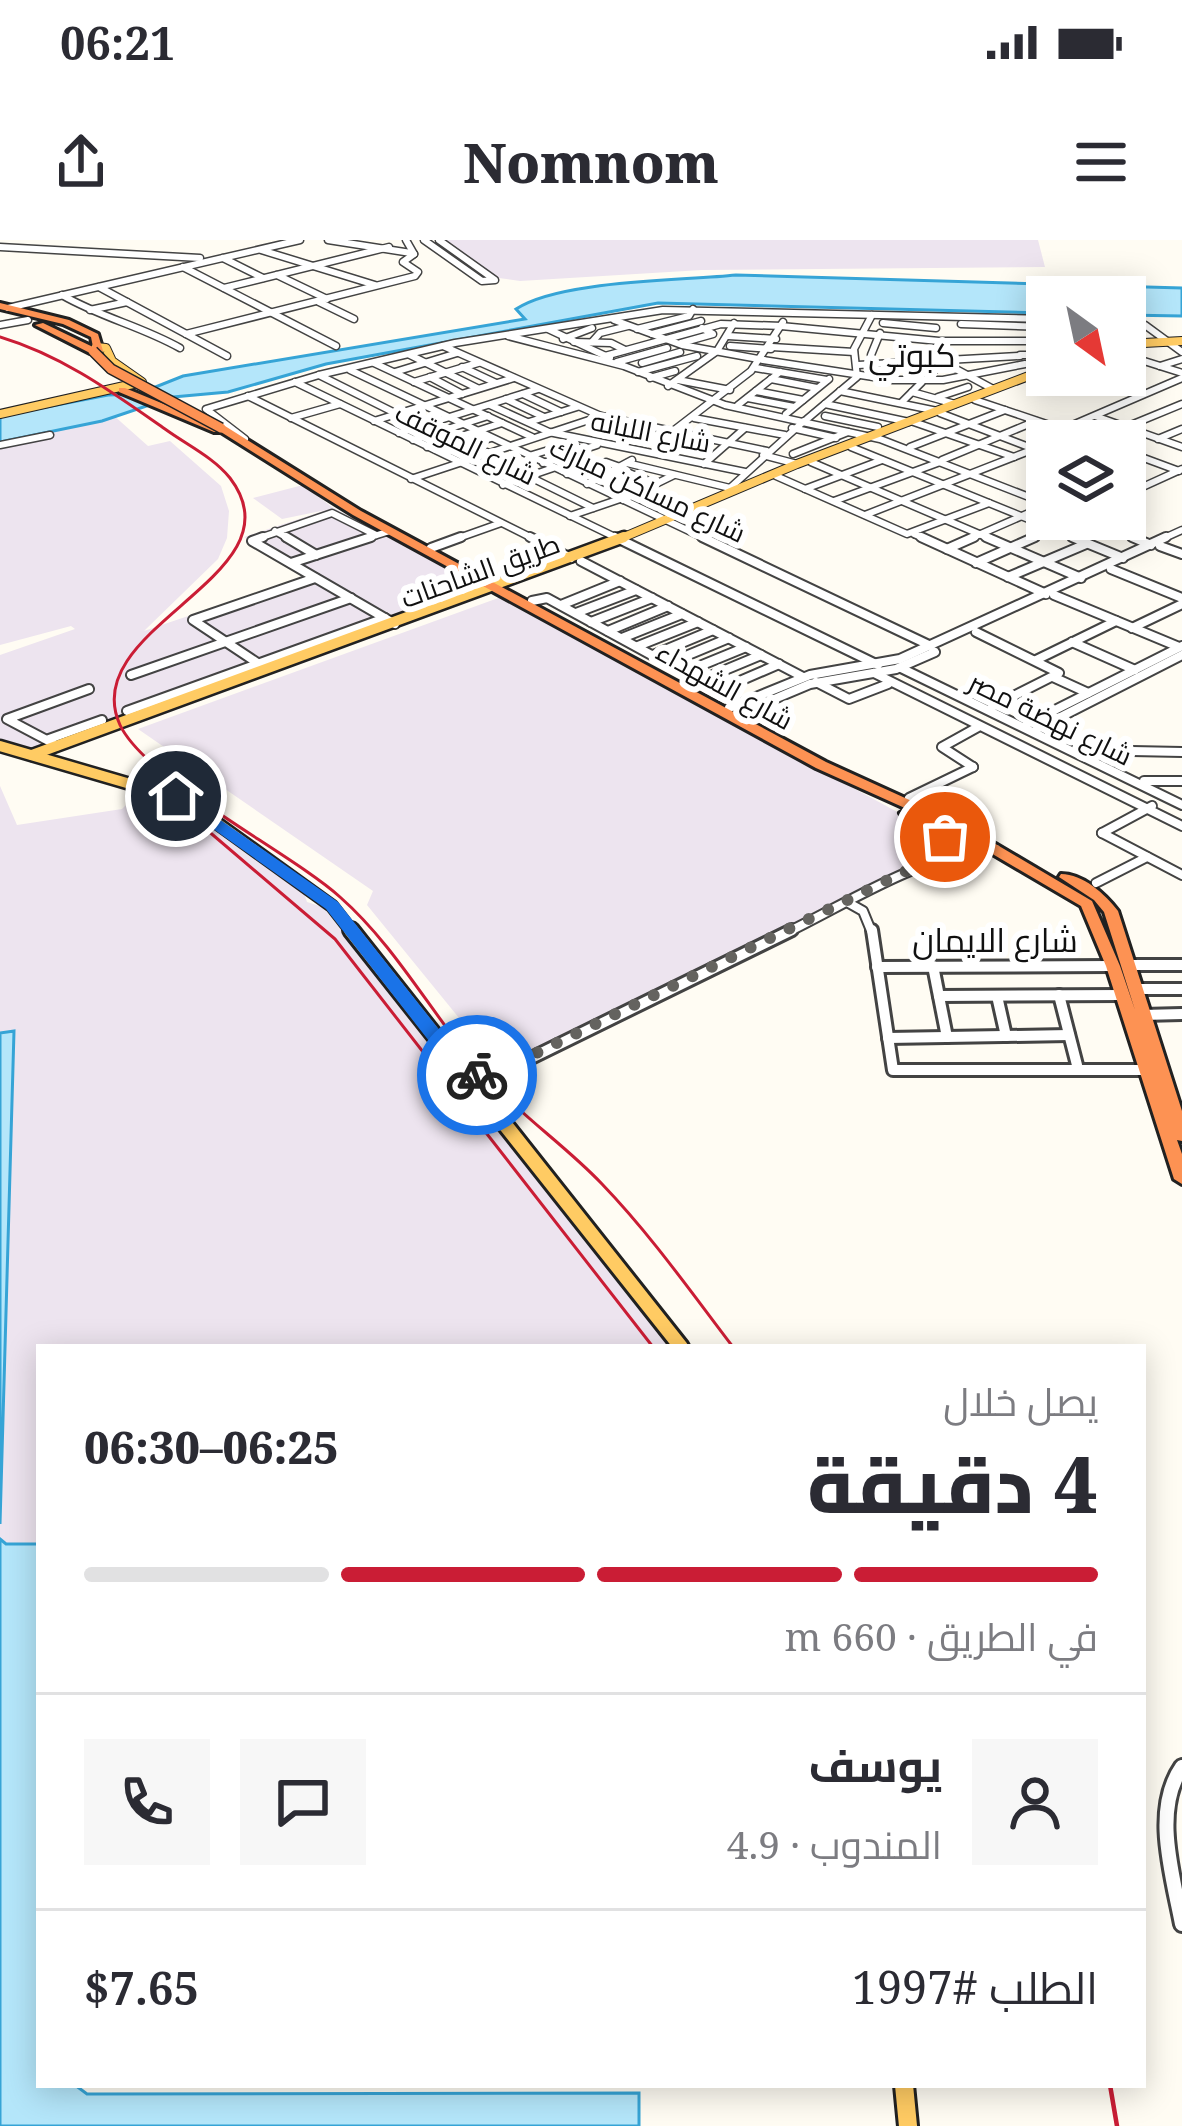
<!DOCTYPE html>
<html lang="ar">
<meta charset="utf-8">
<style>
body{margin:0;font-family:"Noto Serif",Cairo,serif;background:#f7f7f7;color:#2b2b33;direction:rtl;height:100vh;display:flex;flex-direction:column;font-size:45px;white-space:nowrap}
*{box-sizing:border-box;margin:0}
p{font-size:39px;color:#7c7c81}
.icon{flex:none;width:66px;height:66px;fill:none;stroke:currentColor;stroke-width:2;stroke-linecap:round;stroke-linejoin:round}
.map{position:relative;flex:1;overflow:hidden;direction:ltr}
.details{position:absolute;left:36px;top:1104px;width:1110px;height:744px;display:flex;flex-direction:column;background:#fff;border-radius:0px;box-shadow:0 6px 30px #0003;direction:rtl}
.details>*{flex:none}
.needle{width:78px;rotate:147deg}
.controls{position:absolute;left:1026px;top:36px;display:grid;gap:24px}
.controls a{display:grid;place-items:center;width:120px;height:120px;border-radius:0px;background:#fff;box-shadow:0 6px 30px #0003;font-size:60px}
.pin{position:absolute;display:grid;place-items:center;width:102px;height:102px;color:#fff;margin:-51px;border:6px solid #fff;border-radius:50%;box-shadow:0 3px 12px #0007}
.courier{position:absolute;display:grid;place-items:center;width:120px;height:120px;margin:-60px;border:9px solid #1a73e8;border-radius:50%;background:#fff;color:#222;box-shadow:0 3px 15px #0007}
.head em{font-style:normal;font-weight:800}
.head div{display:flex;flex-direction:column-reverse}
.head{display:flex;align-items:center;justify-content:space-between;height:204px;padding:0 48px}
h1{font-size:78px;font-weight:800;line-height:90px}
.bar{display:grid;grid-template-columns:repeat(4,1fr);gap:18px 12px;align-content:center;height:144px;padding:0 48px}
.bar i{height:15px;border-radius:9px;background:#e1e1e2}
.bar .selected{background:#ca1d35}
.bar p{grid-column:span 4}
.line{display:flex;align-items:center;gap:30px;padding:0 48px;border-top:3px solid #e1e1e2}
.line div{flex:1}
.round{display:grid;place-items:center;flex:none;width:126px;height:126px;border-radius:0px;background:#f7f7f7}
.status{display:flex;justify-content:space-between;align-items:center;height:84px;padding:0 60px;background:#fff;direction:ltr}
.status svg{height:33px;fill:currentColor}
header{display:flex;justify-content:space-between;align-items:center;height:156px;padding:0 48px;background:#fff;font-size:54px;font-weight:800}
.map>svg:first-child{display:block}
.industrial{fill:#ede4ef}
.water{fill:#b4e6fa;stroke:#36a4d6;stroke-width:3}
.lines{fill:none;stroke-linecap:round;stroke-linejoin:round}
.minor-far3-casing{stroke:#434343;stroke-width:9}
.minor-far2-casing{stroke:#434343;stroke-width:12}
.minor-far1-casing{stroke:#434343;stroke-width:16}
.minor-casing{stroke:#434343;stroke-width:20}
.major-far3-casing{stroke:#212121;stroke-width:10}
.major-far2-casing{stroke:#212121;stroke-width:15}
.major-far1-casing{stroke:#212121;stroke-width:20}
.major-casing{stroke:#212121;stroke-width:24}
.highway-casing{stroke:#212121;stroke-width:6}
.minor-far3{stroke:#fff;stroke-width:6}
.minor-far2{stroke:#fff;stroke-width:8}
.minor-far1{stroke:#fff;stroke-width:10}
.minor{stroke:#fff;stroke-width:14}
.major-far3{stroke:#ffcb63;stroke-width:8}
.major-far2{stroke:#ffcb63;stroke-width:10}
.major-far1{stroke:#ffcb63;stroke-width:14}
.major{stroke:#ffcb63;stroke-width:18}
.highway{fill:#fd9253;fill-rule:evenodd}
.rail-far1{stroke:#ca1d35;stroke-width:3}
.rail{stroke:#ca1d35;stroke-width:4.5}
.highway-bridge-casing{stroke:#212121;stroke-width:12;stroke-linecap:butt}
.highway-bridge{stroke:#fd9253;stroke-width:9}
.route{fill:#1a73e8}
.done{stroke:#64635f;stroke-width:12;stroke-dasharray:0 21.6}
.labels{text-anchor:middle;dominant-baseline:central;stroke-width:12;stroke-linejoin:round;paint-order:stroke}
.far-street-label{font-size:27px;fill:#101010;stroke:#fff}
.far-quarter-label{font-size:33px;fill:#101010;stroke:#fff}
.street-label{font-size:33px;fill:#101010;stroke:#fff}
</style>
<div class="status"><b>06:21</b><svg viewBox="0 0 49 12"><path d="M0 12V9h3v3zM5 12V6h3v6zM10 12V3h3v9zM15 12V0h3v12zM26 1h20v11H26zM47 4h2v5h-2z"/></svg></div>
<header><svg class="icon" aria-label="menu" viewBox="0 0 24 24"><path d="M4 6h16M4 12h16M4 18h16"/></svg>Nomnom<svg class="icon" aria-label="share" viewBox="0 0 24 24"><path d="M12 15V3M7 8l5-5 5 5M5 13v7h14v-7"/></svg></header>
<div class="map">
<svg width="1182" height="1886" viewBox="0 0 1182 1886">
<rect width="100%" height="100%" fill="#fffcf3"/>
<!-- industrial -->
<g class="industrial">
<polygon points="446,0 1038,0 1045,27 702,30 520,41 499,38"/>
<polygon points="112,174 148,206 170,201 221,246 229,271 227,298 218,319 144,391 303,337 244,297 326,270 282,279 253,258 303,245 332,267 482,348 33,508 0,500 0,415 75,389 71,386 0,405 0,202 102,181"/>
<polygon points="501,357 949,600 952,606 499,827 367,665 373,651 138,489"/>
<polygon points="0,546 17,585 122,569 140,551 174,559 304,653 307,662 323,667 669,1107 39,1107 39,1304 6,1304 0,1299 0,1284 14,792 0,793"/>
</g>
<!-- water -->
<g class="water">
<path d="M736,35L1182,48V76L1125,75V57H1047V73L658,63L326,124L228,152L173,157L102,181L0,202V176L108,155L138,154L183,136L525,79L516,69C560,40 680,41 736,35Z"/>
<polygon points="14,791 0,1284 0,793"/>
<polygon points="0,1299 6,1304 39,1304 39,1845 75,1845 87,1854 639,1853 639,1886 0,1886"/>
</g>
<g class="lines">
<defs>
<g id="minor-far3">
<polyline points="328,0 411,13"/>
<polyline points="406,0 414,14"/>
<polyline points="424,0 482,41 495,40 439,0"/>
<polyline points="0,7 200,18"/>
<polyline points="261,10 375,45"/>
<polyline points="223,18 263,38"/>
<polyline points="183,27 336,106"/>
<polyline points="277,35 327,59"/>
<polyline points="99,47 227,116"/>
<polyline points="224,48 389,7"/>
<path d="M62,55C102,78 141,86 180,108"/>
<polyline points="319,62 354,79"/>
<polyline points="8,68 300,0"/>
<polyline points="90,70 127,62"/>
<polyline points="614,80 682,105 764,120"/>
<polyline points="1125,81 1145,85 1182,112"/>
<polyline points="883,83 936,88"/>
<polyline points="961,84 1047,87"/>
<polyline points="0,85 28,80"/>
<polyline points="781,86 939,101 1047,101"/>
<polyline points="548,89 610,118"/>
<polyline points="637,89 689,76 693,69"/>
<polyline points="1125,93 1140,98"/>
<polyline points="186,94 415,36 418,32 403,22 414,14"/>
<polyline points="652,94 701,81"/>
<polyline points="508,96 624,126 725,165 880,199 1047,264"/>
<polyline points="728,96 776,99"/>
<polyline points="563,99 592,88"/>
<polyline points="574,102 611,103 625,110"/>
<polyline points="592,102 600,93 628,86"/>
<polyline points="681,103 713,94 702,88"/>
<polyline points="443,106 601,176 767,211"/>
<polyline points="730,106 771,109"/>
<polyline points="772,107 854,112"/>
<polyline points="410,115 477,148"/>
<polyline points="871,115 880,93"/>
<polyline points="1020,115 1047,115"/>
<polyline points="1125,115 1182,133"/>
<polyline points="605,116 721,84 782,86"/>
<polyline points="763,120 893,140 943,140 1025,124"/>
<polyline points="941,121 993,149"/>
<polyline points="617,122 667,108"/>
<polyline points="374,123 532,197"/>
<polyline points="642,123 680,112"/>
<polyline points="858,125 1020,116"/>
<polyline points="1160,126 1182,119"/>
<polyline points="462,127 496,143"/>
<polyline points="756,128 827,140"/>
<polyline points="350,130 708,300"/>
<polyline points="395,132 457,113"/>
<polyline points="638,132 697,116"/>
<polyline points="319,135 397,174"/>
<polyline points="430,137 462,154"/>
<polyline points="650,138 675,131"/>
<polyline points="771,139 817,148"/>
<polyline points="678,140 730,150"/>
<polyline points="295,142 621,300"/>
<polyline points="414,142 478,123"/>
<polyline points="668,146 717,111 734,83"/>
<polyline points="756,151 803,160"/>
<polyline points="840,151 937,171"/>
<polyline points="912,152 955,164"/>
<polyline points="523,154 561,172"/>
<polyline points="248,156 536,300"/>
<polyline points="938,157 968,147"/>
<polyline points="748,158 794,167"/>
<polyline points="506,159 544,177"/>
<polyline points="975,160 1097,201"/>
<polyline points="902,162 922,142 920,133 935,130"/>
<polyline points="825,164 909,182"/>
<polyline points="490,165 549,192 745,232"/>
<polyline points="738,165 780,132"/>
<polyline points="940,173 1034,209"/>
<polyline points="786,174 829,139"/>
<polyline points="825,176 878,187"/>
<polyline points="1095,176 1182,207"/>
<polyline points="291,178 340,164"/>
<polyline points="694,178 785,195"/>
<polyline points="807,179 857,137 854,109 872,75"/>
<polyline points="374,181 514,138"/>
<polyline points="911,181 1014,217"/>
<polyline points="529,182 577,167"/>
<polyline points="1126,187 1182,164"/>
<polyline points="792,188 836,198"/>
<polyline points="1061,190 1182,138"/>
<polyline points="673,191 751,131 783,82"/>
<polyline points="399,193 538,149"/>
<polyline points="245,199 206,169 319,135 455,103 663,70 1047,79"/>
<polyline points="1158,199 1182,189"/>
<polyline points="413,200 488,176"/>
<polyline points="1055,201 1072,194"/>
<polyline points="0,205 50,195"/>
<polyline points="427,207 502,183"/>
<polyline points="851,207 1080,300"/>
<polyline points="910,207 1005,170"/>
<polyline points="1125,211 1179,231"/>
<polyline points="487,212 519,228"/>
<polyline points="443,213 491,198"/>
<polyline points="793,214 848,192"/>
<polyline points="763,215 797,224"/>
<polyline points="529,216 568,204 581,209"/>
<polyline points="942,220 1036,181"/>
<polyline points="811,222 993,300"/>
<polyline points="543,223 597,205"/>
<polyline points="627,223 730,248"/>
<polyline points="491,224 521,238"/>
<polyline points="704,224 745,188"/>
<polyline points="617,228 656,244"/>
<polyline points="567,234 606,222 620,227"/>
<polyline points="603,235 640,252"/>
<polyline points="528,236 593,268"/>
<polyline points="776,236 907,294 989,263"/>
<polyline points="411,239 601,176"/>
<polyline points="587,244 632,220"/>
<polyline points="503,245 553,228"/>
<polyline points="805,249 882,220"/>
<polyline points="733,250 730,248 804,181"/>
<polyline points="1125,255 1182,229"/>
<polyline points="623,260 674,235"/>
<polyline points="834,261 940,222"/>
<polyline points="865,275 1047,204"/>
<polyline points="570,276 620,259"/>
<polyline points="1086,279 1139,300"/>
<polyline points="275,291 291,300"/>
<polyline points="914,294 928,300"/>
<polyline points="254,300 332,273 376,295"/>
<polyline points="361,300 390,291"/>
<polyline points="453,300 501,283"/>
<polyline points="967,300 1047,265"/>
<polyline points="1028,300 1077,279"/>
<polyline points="1160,300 1182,290"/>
</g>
<g id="minor-far2">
<polyline points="263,297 252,301 395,384"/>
<polyline points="286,297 316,315"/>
<polyline points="530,297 571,318"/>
<polyline points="615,297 878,425"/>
<polyline points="702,297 931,406"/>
<polyline points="921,297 1046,354"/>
<polyline points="986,297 1081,338"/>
<polyline points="1072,297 1123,318"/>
<polyline points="1132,297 1151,305"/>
<polyline points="1160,306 1182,314"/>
<polyline points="431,308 461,297"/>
<polyline points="947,309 974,297"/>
<polyline points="581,321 803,437"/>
<polyline points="291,323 371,297"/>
<polyline points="976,323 1035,297"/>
<polyline points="1111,329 1182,358"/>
<polyline points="1008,337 1086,304"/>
<polyline points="1054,355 1179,407"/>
<polyline points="532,361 547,358 743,465"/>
<polyline points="561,365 620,341"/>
<polyline points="576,373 636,350"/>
<polyline points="591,382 652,358"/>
<polyline points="1132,388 1182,364"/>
<polyline points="608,391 668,366"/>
<polyline points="976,392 1059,433 992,467"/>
<polyline points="622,398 682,374"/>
<polyline points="1072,402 1135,430"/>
<polyline points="638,406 698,382"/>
<polyline points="653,415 713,390"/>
<polyline points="1036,420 1116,381"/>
<polyline points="669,423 729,398"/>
<polyline points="259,424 193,380 315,338"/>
<polyline points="901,428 1182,565"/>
<polyline points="685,432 746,407"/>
<polyline points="874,433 1182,586"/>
<polyline points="131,435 351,358"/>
<polyline points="1053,437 1088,453"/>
<polyline points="701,440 761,415"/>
<polyline points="816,442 849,459 888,444"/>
<polyline points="719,450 779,424"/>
<polyline points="729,468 810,435 900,419 1166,297"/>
<polyline points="127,471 385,378"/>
<polyline points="739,474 810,444 896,429 935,412"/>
<polyline points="1027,484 1182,406"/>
<polyline points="1037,489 1182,415"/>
<polyline points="49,499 102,480"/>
<polyline points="58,506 7,479 89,449"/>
<polyline points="1082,510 1182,512"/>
<polyline points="973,527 942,507 978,487"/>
<polyline points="1144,541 1182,541"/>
<polyline points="909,558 973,527"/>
<polyline points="1102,593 1182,635"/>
<polyline points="1102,593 1152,566"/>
<polyline points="1096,643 1147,617"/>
<polyline points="847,662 863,671 872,693"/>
<path d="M786,693C852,661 922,614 996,609"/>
</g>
<g id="minor-far1">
<polyline points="872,690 893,830 1148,830"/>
<polyline points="1128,725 1182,725"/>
<polyline points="933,726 947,797"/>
<polyline points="877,727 1113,726"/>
<polyline points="1135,749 1182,749"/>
<polyline points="1059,755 1077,825"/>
<polyline points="939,756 1123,755"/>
<polyline points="997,756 1006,796"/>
<polyline points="1143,775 1182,774"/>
<polyline points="888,798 1069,795"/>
<polyline points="468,838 501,829"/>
<polyline points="474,846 792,690"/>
</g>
<path id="minor" d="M1182,1527C1152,1570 1173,1636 1182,1684"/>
<g id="major-far3">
<polyline points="1125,104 1182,101"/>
<polyline points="0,174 142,142 112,121 106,108 96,107"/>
<polyline points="617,300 797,224 1047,129"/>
</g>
<g id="major-far2">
<polyline points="0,506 185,560 332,666 353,693"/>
<polyline points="32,515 624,297"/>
</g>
<polyline id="major-far1" points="351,690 681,1107"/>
<polyline id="major" points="904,1845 908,1886"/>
<g id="highway">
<polygon points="0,63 69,80 98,94 103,111 90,113 35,85 43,83 93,107 91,97 63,84 0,69"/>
<path d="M119,148H125L217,186H225L361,271L826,522L960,583L1092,661L1120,726L1135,770L1104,672L1094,660L1059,637L1061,634C1083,634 1105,654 1118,671L1182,871V901L1177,900L1182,914V944L1174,939L1106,726L1081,666L950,589L918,574L950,594L956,611L954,614H944L939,599L902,576L900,573L907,569L816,528L353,275L221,192H214L119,152Z"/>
</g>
</defs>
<!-- minor-far3 casing -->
<use href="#minor-far3" class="minor-far3-casing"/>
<!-- minor-far2 casing -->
<use href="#minor-far2" class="minor-far2-casing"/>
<!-- minor-far1 casing -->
<use href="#minor-far1" class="minor-far1-casing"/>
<!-- minor casing -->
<use href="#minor" class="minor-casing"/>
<!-- major-far3 casing -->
<use href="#major-far3" class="major-far3-casing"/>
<!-- major-far2 casing -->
<use href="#major-far2" class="major-far2-casing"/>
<!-- major-far1 casing -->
<use href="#major-far1" class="major-far1-casing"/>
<!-- major casing -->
<use href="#major" class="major-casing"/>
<!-- highway casing -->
<use href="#highway" class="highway-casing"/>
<!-- minor-far3 -->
<use href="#minor-far3" class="minor-far3"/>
<!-- minor-far2 -->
<use href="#minor-far2" class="minor-far2"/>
<!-- minor-far1 -->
<use href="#minor-far1" class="minor-far1"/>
<!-- minor -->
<use href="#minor" class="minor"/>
<!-- major-far3 -->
<use href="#major-far3" class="major-far3"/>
<!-- major-far2 -->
<use href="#major-far2" class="major-far2"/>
<!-- major-far1 -->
<use href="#major-far1" class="major-far1"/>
<!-- major -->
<use href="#major" class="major"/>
<!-- highway -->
<use href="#highway" class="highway"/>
<!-- rail-far1 -->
<g class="rail-far1">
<path d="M0,97C63,116 112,152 165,189C187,205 213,217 230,238C305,336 75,386 120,485C146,540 290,612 340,657C400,710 436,783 489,840C524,878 567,907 602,944C651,995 691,1052 733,1107"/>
<polyline points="142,523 186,572 335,699 653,1107"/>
</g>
<!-- rail -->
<polyline class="rail" points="1110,1845 1117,1886"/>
<defs>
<polyline id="highway-bridge" points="93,111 111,129 221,188"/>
</defs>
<!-- highway-bridge casing -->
<use href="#highway-bridge" class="highway-bridge-casing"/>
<!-- highway-bridge -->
<use href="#highway-bridge" class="highway-bridge"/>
</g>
<!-- route -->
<polygon class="route" points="171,553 182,553 338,662 472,831 484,831 484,839 461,842 326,669 171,559"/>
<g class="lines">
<!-- done -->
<polyline class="done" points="477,835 510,826 949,610 945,597"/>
</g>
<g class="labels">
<!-- far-street labels -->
<g class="far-street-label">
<text transform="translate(651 191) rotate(11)">شارع اللبانه</text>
<text transform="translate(466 203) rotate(26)">شارع الموقف</text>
<text transform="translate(648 249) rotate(25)">شارع مساكن مبارك</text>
<text transform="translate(480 330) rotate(-20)">طريق الشاحنات</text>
<text transform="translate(725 445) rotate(29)">شارع الشهداء</text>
<text transform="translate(1051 478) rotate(26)">شارع نهضة مصر</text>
</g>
<!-- far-quarter labels -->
<g class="far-quarter-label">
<text x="912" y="114">كبوتي</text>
</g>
<!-- street labels -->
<g class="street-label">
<text x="995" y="699">شارع الايمان</text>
</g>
</g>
</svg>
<div class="controls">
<a><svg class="needle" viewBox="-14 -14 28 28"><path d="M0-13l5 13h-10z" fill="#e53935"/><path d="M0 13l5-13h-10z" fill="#7c7c81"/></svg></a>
<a><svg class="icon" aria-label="layers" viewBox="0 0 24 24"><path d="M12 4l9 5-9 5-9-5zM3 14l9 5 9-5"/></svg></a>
</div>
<div class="pin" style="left:945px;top:597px;background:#ea580c"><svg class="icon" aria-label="bag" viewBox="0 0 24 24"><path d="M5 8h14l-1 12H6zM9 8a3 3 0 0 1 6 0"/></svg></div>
<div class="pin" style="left:176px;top:556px;background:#1f2937"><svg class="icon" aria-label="home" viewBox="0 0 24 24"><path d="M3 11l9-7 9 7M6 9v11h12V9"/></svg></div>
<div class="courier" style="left:477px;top:835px"><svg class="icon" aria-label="bike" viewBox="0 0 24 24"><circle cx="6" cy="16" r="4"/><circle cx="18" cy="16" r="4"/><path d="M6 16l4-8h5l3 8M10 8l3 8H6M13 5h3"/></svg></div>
<section class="details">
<div class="head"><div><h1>4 دقيقة</h1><p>يصل خلال</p></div><em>06:25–06:30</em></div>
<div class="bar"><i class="selected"></i><i class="selected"></i><i class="selected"></i><i></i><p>في الطريق · 660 m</p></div>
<div class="line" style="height:216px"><a class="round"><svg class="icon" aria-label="person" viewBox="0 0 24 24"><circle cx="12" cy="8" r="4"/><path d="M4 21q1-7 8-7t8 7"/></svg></a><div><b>يوسف</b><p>المندوب · 4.9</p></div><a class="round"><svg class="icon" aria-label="chat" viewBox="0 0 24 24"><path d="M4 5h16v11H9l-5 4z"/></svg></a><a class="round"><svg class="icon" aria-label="phone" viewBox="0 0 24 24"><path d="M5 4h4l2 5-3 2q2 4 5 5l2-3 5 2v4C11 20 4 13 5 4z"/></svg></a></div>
<div class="line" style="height:156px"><div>الطلب #1997</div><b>$7.65</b></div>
</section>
</div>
